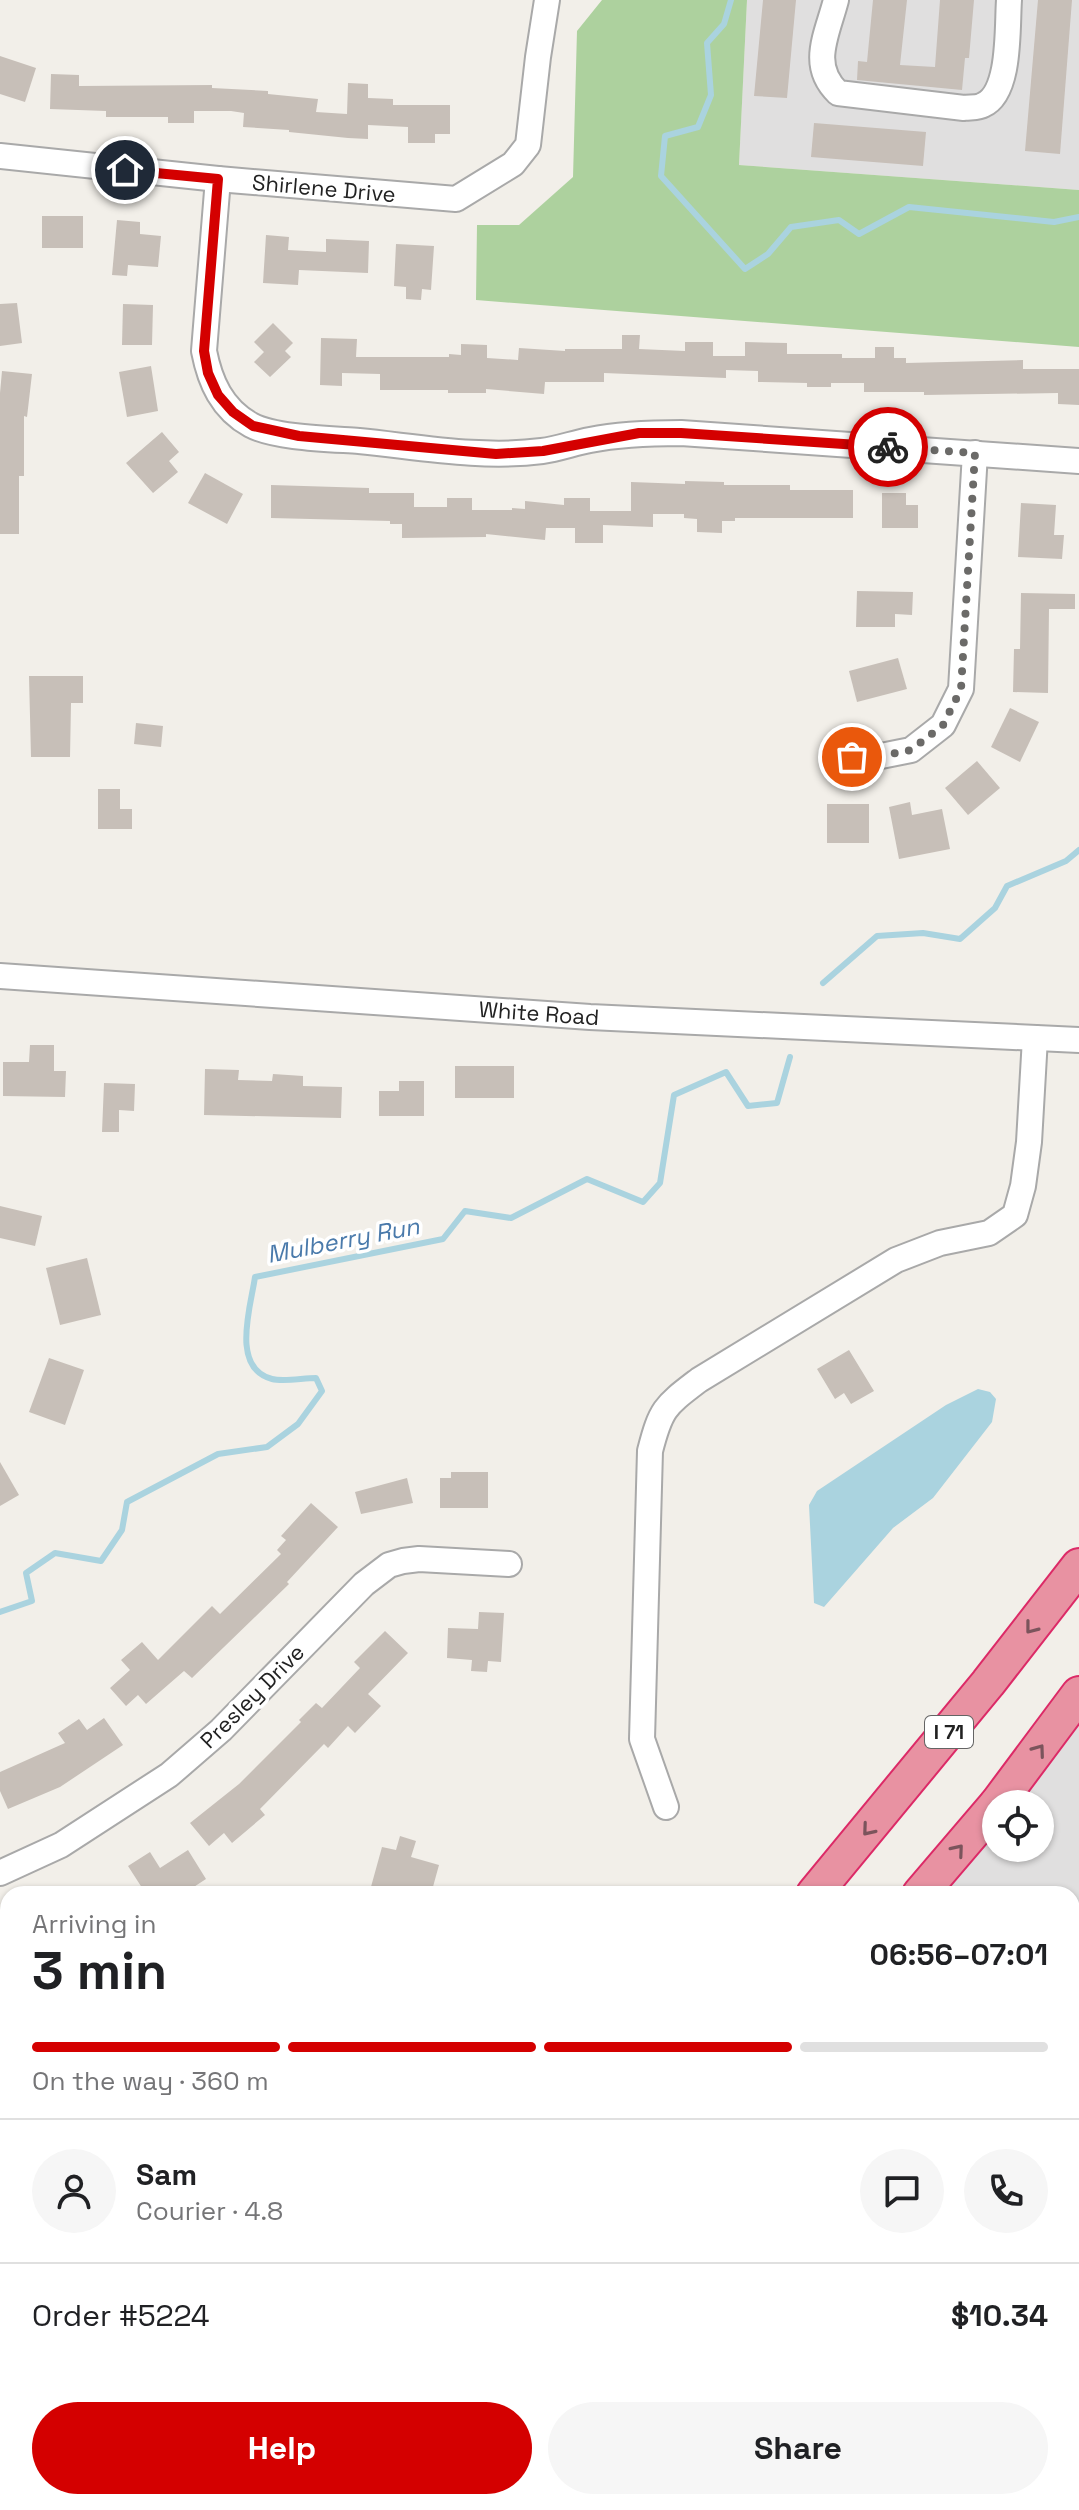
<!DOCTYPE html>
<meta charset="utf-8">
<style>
body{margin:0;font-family:"Space Grotesk",sans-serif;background:#f6f6f6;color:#202124;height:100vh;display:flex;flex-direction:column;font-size:30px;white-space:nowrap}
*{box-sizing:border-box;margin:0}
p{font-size:26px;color:#757577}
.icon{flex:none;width:44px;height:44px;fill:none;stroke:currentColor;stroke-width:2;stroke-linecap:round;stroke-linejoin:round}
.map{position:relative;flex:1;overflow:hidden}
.details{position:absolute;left:0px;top:1886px;width:1080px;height:624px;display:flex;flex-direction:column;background:#fff;border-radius:24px 24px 0 0;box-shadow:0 2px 6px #0004}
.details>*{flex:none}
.fabs{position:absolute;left:982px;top:1790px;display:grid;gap:16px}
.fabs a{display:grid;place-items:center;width:72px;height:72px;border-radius:50%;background:#fff;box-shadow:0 2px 6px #0004;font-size:40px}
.pin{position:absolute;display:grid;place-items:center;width:68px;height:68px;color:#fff;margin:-34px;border:4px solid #fff;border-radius:50%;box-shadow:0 2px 8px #0007}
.courier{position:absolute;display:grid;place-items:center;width:80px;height:80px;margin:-40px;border:6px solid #d40000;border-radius:50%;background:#fff;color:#222;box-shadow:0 2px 10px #0007}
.head em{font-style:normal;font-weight:800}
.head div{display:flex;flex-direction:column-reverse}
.head{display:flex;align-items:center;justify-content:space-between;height:136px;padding:0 32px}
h1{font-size:52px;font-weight:800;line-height:60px}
.bar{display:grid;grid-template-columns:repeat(4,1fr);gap:12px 8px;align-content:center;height:96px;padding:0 32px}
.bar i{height:10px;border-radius:6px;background:#e0e0e0}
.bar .active{background:#d40000}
.bar p{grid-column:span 4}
.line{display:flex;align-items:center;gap:20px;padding:0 32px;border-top:2px solid #e0e0e0}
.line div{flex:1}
.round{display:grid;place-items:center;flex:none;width:84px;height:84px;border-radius:42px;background:#f6f6f6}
.primary-button{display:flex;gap:16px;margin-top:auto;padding:16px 32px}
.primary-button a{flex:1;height:92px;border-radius:48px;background:#d40000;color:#fff;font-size:32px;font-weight:800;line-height:92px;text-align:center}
.primary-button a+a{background:#f6f6f6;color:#202124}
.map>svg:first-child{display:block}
.residential{fill:#e0dfdf}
.forest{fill:#add19e}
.water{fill:#aad3df}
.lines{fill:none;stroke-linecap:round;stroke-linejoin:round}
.stream{stroke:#aad3df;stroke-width:6}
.building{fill:#c7bfb8}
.minor-casing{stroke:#a9a9a9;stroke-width:28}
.highway-casing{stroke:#dc2a67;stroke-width:38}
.minor{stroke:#fff;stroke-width:24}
.highway{stroke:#e892a2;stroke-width:34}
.oneway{stroke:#7b545c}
.done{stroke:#6b6a68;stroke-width:8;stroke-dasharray:0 14.4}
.route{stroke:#d40000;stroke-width:10}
.labels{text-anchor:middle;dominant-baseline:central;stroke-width:7;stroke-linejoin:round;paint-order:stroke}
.shield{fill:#fff;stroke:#646464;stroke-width:2}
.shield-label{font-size:20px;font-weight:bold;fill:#222}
.street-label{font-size:22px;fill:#222;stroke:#fff}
.water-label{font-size:24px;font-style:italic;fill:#4a7aab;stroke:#fff}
</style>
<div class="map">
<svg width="1079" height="2510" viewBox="0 0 1079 2510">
<rect width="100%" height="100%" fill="#f2efe9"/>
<!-- residential -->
<g class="residential">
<polygon points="747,0 1079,0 1079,190 739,165"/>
<polygon points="1079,1721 1079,2510 376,2510 383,2502 1072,2502 1072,1894 939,1894 996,1824 996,1848 1040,1848 1040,1804 1012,1804"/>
</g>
<!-- forest -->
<polygon class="forest" points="602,0 747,0 739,165 1079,190 1079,347 476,300 477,225 519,225 573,177 577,31"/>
<!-- water -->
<g class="water">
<polygon points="978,1389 990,1392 996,1399 992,1422 933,1498 893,1528 824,1607 814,1603 809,1505 817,1491 946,1405"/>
<polygon points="0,2381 8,2382 8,2502 78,2502 70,2510 0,2510"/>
</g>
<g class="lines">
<!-- stream -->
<g class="stream">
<polyline points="731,0 724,24 707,43 711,95 698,127 665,136 661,176 745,269 768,254 791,227 839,220 859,234 909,207 1054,222 1079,217"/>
<polyline points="823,983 877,936 923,933 960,939 995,908 1007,886 1066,861 1079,850"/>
<path d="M0,1612L32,1601L26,1573L55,1553L101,1561L122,1530L127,1502L218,1454L267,1447L298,1424L322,1391L316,1378C303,1378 284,1382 272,1379C230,1368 251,1306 255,1277L443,1239L465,1211L511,1218L587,1179L643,1202L660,1183L674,1095L726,1072L748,1106L777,1103L790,1057"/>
</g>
</g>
<!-- building -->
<g class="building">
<polygon points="763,0 796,0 787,98 754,96"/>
<polygon points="873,0 907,0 900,65 935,67 940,0 974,0 969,58 965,58 962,90 857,80 858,61 867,62"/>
<polygon points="1038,0 1072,0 1060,154 1025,151"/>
<polygon points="0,56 36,68 25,102 0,94"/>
<polygon points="51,74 79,75 79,86 212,85 212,88 268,91 268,94 318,99 316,112 347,114 348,83 368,84 368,98 393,99 393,105 450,105 450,134 435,134 435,143 408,143 408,127 368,125 368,139 348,138 289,132 289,130 243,127 244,113 231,111 194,111 194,123 168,123 168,117 106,117 106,111 50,109"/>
<polygon points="814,123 926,132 923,166 811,157"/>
<rect x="42" y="216" width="41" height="32"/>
<polygon points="117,220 140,222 140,234 161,236 158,267 128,265 127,276 112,275"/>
<polygon points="266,235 289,237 288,250 326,252 326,239 369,241 368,273 299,270 298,285 263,283"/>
<polygon points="396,244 434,246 431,290 422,289 421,300 406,299 406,287 394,286"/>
<polygon points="17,303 22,343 0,346 0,304"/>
<polygon points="123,304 153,305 152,345 122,345"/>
<polygon points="273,323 293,343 285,351 291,357 270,377 254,362 264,352 254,342"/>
<polygon points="622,335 640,335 639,349 685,351 685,342 713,342 713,356 745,356 745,342 787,343 787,354 842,354 842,358 875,358 875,347 894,347 894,358 906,358 906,363 1023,360 1023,369 1079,369 1079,405 1058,404 1058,393 924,395 924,392 864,392 864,383 831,383 831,387 807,387 807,383 758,382 758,371 726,370 726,378 604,373 604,382 545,382 544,394 486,389 486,393 448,393 448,390 380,390 380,374 342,373 342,386 320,385 321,338 357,339 356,357 449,357 449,354 461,355 461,344 487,345 487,358 518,360 519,348 565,351 565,349 622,349"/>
<polygon points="151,366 158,411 127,417 119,372"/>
<polygon points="2,371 32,374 27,417 24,416 24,476 19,476 19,534 0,534 0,393"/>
<polygon points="162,432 179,452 169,461 178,472 153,493 126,463"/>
<polygon points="205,473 243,494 227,524 188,503"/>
<polygon points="685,481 724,482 724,485 790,485 790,490 853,490 853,518 735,518 735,521 722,521 722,533 697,532 697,519 684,518 684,514 653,514 653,527 603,525 603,543 575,543 575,528 546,528 545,540 486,534 486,537 402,538 402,524 390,524 390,521 271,518 271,485 369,488 369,493 414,493 414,507 447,507 447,498 472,498 472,510 512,510 512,508 525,509 525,501 564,505 564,498 590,498 590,511 631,511 631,482 685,484"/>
<polygon points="882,493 906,493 906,505 918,505 918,528 882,528"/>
<polygon points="1021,503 1056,505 1054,535 1064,535 1062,559 1018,557"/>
<polygon points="857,591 913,592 912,615 895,614 895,627 856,627"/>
<polygon points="1021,593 1075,594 1075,609 1049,609 1048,693 1013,692 1014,649 1020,649"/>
<polygon points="898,658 907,689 857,702 849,671"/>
<polygon points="29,676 83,676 83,703 71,703 70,757 31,757"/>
<polygon points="1010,708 1039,722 1020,762 991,747"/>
<polygon points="136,723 163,726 161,747 134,744"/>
<polygon points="977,761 1000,788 968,815 945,788"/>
<polygon points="98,789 120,789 120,809 132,809 132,829 98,829"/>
<polygon points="910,802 912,815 942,809 950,849 899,859 889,807"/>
<rect x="827" y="804" width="42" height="39"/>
<polygon points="30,1045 54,1045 54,1071 66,1071 65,1097 3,1096 3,1062 29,1062"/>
<rect x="455" y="1066" width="59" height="32"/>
<polygon points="205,1069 239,1070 238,1080 272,1081 273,1074 303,1076 303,1086 342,1087 341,1118 204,1115"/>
<polygon points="399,1081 424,1081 424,1116 379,1116 379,1091 399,1091"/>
<polygon points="104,1083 135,1084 134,1111 119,1110 119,1132 102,1132"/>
<polygon points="0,1206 42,1216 35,1246 0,1238"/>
<polygon points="87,1258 101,1315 60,1325 46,1268"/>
<polygon points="849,1350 874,1391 851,1404 844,1393 835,1399 817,1369"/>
<polygon points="49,1358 84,1370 65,1425 29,1412"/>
<polygon points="0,1462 19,1495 0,1506"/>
<polygon points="451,1472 488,1472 488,1508 440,1508 440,1478 451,1478"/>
<polygon points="407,1478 413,1503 361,1514 355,1492"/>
<polygon points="311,1503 338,1527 287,1582 289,1584 192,1678 184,1671 146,1704 138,1695 126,1706 110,1688 130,1670 121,1660 142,1642 158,1660 212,1606 220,1614 281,1554 277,1550 286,1540 281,1536"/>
<polygon points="479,1612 504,1613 501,1662 488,1661 487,1672 471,1671 472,1660 447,1658 448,1628 478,1629"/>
<polygon points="385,1631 408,1653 368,1694 381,1706 355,1733 348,1726 328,1748 324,1744 260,1809 265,1815 232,1843 224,1833 209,1846 190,1823 239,1784 301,1722 299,1720 316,1703 322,1708 360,1668 354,1662"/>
<polygon points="104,1718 123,1745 60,1787 8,1809 0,1791 0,1772 65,1743 58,1733 79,1719 87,1730"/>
<polygon points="400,1836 416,1841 411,1857 439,1865 431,1894 369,1894 382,1847 396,1850"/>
<polygon points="188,1850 206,1879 183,1894 146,1894 128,1866 150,1852 160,1868"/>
</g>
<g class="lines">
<defs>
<g id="minor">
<path d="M836,0C827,35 809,65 838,93L964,108C970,107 978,108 983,105C1011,93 1007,27 1009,0"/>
<polyline points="0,156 218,179 456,199 513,164 528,145 538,57 547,0"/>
<path d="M218,179L204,351C210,382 222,409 251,425C275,438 331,439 359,441C419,447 482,459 542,451C558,449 574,443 590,440C620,434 650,433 681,433L1079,461"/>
<polyline points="833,756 871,758 911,750 943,725 961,689 975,453"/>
<polyline points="0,976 590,1017 1079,1040"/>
<path d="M666,1807L642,1739L650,1451C661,1408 665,1406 699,1380L896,1260L940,1243L989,1233L1015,1215L1023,1186L1029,1142L1035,1038"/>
<polyline points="0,1873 61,1845 169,1775 221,1730 364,1584 389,1565 403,1561 419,1559 509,1564"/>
<polyline points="0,2210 8,2210"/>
<polyline points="1072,2221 1079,2218"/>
<polyline points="1072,2347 1079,2343"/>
<polyline points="1072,2449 1079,2445"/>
<polyline points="600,2510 604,2502"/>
<polyline points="730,2510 735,2502"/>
<polyline points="869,2510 875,2502"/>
<polyline points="991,2510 1000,2502"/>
</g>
<g id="highway">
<polyline points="997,1804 1079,1694"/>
<polyline points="814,1894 988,1683 1079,1566"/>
<polyline points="920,1894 996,1805"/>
<polyline points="251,2510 259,2502"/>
<polyline points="359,2510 366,2502"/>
</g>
</defs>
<!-- minor casing -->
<use href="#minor" class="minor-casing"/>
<!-- highway casing -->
<use href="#highway" class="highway-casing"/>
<!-- minor -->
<use href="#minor" class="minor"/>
<!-- highway -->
<use href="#highway" class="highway"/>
</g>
<!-- one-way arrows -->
<defs><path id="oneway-chevron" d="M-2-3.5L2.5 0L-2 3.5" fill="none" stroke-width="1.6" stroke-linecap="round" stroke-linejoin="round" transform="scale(2)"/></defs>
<g class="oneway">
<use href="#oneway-chevron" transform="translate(1031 1628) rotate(128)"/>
<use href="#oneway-chevron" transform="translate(1039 1750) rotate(-54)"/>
<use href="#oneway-chevron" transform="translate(868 1830) rotate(130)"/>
<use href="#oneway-chevron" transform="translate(958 1850) rotate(-50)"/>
</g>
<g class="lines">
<!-- done -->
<polyline class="done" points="852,757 871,758 911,750 943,725 961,689 975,453 888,447"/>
<!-- route -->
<polyline class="route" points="125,170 218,179 204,351 208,373 218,395 233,412 253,426 299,436 496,454 543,451 639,433 681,433 888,447"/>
</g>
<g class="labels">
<!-- shield labels -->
<rect class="shield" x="925" y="1716" width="48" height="32" rx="6"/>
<g class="shield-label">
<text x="949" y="1732">I 71</text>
</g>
<!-- street labels -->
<g class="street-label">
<text transform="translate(324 188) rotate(5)">Shirlene Drive</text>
<text transform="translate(539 1013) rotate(4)">White Road</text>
<text transform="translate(252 1696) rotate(-45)">Presley Drive</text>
</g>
<!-- water labels -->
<g class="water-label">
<text transform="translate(343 1240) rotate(-11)">Mulberry Run</text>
</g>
</g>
</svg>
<div class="fabs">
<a><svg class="icon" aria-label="locate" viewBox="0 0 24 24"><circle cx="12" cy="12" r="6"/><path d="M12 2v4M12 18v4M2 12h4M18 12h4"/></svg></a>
</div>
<div class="pin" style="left:852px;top:757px;background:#ea580c"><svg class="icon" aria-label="bag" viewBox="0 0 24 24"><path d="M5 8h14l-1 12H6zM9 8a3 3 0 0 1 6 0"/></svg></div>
<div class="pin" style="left:125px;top:170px;background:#1f2937"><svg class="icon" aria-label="home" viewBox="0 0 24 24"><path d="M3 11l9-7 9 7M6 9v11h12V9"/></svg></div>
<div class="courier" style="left:888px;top:447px"><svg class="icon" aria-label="bike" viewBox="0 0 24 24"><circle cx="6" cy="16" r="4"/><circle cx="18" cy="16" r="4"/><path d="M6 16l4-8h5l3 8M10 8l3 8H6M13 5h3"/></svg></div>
<section class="details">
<div class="head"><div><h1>3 min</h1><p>Arriving in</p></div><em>06:56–07:01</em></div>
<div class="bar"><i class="active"></i><i class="active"></i><i class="active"></i><i></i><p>On the way · 360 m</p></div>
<div class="line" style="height:144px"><a class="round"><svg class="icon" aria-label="person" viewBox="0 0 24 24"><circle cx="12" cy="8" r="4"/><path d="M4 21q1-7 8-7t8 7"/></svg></a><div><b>Sam</b><p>Courier · 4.8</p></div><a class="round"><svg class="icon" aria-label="chat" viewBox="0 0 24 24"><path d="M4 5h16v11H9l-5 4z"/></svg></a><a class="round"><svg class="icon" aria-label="phone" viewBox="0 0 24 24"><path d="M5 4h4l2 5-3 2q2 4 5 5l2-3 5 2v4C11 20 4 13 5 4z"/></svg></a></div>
<div class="line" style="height:104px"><div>Order #5224</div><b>$10.34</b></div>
<div class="primary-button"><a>Help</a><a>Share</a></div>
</section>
</div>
